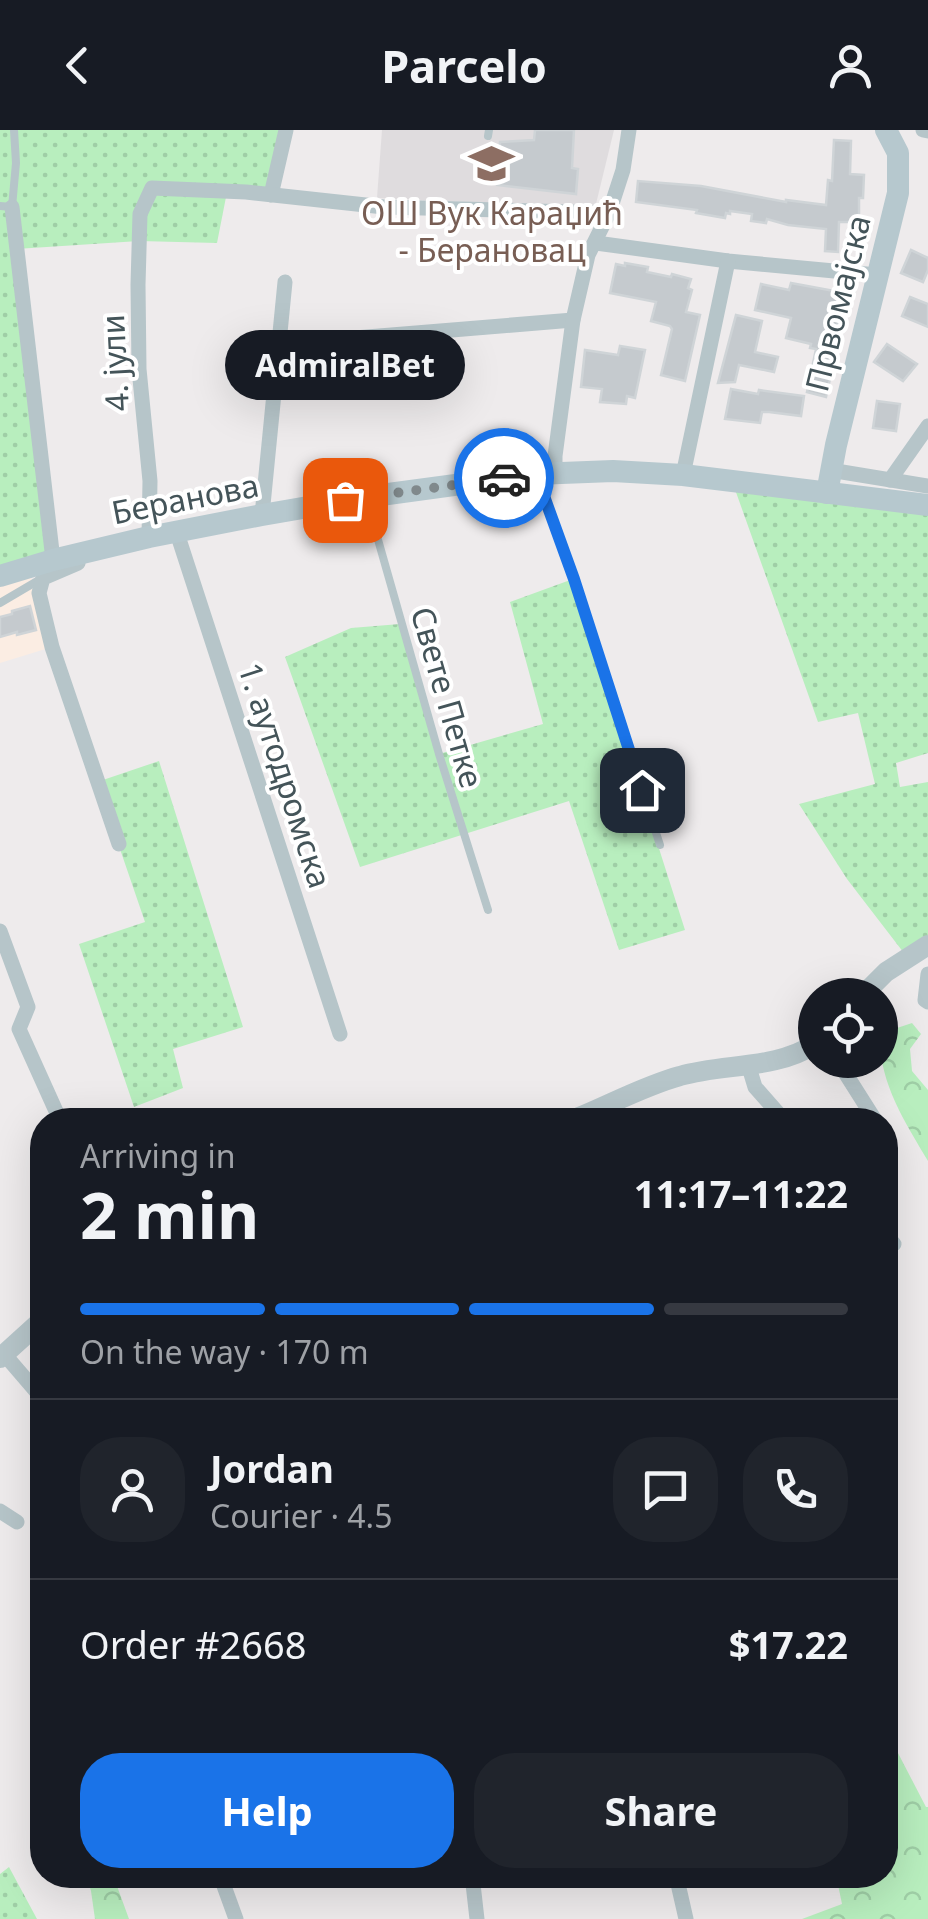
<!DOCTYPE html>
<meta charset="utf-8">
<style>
body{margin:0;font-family:"Noto Sans",sans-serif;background:#20242c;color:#f1f3f6;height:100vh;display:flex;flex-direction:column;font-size:38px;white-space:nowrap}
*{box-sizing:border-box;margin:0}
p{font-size:32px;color:#9ea1a6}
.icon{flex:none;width:55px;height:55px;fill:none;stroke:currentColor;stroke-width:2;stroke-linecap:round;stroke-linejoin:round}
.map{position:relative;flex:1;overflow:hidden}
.side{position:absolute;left:30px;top:978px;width:868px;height:780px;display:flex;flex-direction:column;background:#171b24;border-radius:40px;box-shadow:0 10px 40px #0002}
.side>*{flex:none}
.buttons{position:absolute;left:798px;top:848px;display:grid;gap:20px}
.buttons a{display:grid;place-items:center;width:100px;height:100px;border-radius:50%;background:#171b24;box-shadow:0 10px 40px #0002;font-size:50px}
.pin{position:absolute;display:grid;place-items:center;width:85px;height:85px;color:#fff;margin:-42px;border-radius:20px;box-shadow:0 5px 15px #0006}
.courier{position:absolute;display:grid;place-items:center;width:100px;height:100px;margin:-50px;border:8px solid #1a73e8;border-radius:50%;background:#fff;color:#222;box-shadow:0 2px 12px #0007}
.bubble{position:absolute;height:70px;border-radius:35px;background:#171b24;box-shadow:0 10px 40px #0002;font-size:32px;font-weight:700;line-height:70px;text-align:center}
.head em{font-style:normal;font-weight:700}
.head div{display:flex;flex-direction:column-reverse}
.head{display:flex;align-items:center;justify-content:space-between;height:170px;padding:0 50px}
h1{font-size:65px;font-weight:700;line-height:75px}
.bar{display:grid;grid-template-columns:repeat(4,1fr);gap:15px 10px;align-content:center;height:120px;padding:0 50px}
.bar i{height:12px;border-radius:8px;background:#363941}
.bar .current{background:#1a73e8}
.bar p{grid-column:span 4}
.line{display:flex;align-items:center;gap:25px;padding:0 50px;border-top:2px solid #363941}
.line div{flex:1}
.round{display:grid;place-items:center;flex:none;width:105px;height:105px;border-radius:40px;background:#20242c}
.action{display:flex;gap:20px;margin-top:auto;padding:20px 50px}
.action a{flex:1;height:115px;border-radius:40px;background:#1a73e8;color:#fff;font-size:40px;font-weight:700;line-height:115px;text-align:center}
.action a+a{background:#20242c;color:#f1f3f6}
header{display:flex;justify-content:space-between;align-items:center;height:130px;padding:0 50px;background:#171b24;font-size:45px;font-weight:700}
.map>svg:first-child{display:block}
.commercial{fill:#fbede3}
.education{fill:#dfdcde}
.grass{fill:url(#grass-dots)}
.forest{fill:url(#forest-crowns)}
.building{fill:#c5cace;stroke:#cfd4d7;stroke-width:2.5}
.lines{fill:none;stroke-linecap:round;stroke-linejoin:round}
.service{stroke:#b6c5c9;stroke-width:8}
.minor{stroke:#b6c5c9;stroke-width:15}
.tertiary{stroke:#b6c5c9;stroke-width:20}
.secondary{stroke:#b6c8ce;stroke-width:22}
.done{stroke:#80898c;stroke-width:10;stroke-dasharray:0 18}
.route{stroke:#1a73e8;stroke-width:12}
.labels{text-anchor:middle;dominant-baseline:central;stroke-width:8;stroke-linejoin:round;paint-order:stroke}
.education-label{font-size:32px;fill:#785e54;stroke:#fff}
.street-label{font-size:32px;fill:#445459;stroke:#fff}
</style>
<header><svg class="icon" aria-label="back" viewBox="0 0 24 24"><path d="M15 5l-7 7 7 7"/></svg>Parcelo<svg class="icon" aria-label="person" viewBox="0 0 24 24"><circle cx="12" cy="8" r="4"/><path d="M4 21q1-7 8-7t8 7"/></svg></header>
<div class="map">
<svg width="928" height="1789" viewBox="0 0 928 1789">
<defs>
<pattern id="grass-dots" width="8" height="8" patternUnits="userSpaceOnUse" patternTransform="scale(2.5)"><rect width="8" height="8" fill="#b8eebe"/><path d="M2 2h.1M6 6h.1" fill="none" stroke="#9fcea6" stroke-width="1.8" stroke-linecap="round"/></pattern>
<pattern id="forest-crowns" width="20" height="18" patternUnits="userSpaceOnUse" patternTransform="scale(2.5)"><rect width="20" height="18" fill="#b8eebe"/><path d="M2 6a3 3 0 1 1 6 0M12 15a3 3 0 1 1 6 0" fill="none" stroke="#9fcea6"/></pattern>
</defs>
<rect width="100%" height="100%" fill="#eeebec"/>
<!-- commercial -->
<polygon class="commercial" points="28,437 52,517 0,533 0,446"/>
<!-- education -->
<polygon class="education" points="382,0 614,0 595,78 377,68"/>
<!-- grass -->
<g class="grass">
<polygon points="0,0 286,0 271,65 227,62 217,113 139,111 16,119 53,430 0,446"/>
<polygon points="732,351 928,375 928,623 896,633 900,657 928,652 928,815 907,827 847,749 799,674 875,654 858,583 818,592"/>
<polygon points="573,449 685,800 619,820 569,671 360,737 285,527 351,498 400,494 439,624 543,594 510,472"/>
<polygon points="159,631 243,897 173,919 183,958 134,977 79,814 145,792 97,652"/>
<polygon points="9,1737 37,1789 0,1789 0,1744"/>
</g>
<!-- forest -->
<g class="forest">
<path d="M912,893L921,904L910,919L912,941L928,960V1031C905,992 880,954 880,909L888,901Z"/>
<polygon points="885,1598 926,1677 928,1677 928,1789 802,1789 842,1774 836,1745 885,1745 885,1724 895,1709 885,1683"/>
<polygon points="86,1745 113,1745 129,1789 95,1789 91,1761"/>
</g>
<!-- building -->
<g class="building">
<polygon points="535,0 574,0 572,38 578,39 576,64 497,55 500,12 534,10"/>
<polygon points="834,10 851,11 850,44 864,45 863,68 859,68 859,92 839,92 838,122 825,121 826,99 788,95 767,89 766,93 751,91 752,84 730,81 730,84 726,83 725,88 696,83 697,80 636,72 638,51 701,56 786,72 786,70 826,75 828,50 832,51"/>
<polygon points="911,120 928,128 928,140 923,152 901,143"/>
<polygon points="625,133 648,137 647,142 671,147 672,144 691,149 688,158 692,160 686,182 700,185 685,251 661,245 672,199 670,196 651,191 656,172 610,163 616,134 625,136"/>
<polygon points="791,153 845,163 828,234 833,235 826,267 807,262 816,219 810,218 811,214 786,208 791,188 755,180 761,154 789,160"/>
<polygon points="910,167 928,174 928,197 902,186"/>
<polygon points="736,185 762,191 755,222 778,227 774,242 739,235 735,252 718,253"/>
<polygon points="887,214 917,234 903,251 874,232"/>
<polygon points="620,216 645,220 635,268 627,266 626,274 600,272 602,259 581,257 585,220 618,225"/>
<polygon points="731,259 758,264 759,260 804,266 801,286 769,282 762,282 760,293 725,289"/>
<polygon points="877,271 900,274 896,301 873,298"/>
<polygon points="30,476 36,500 17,505 17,502 0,507 0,487 12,484 12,481"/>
</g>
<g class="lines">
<!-- service -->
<g class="service">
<polyline points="488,6 489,0"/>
<polyline points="0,76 12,77 16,33 14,0"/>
<polyline points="538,349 573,449 660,715"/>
<polyline points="367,371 439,624 488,780"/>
<polyline points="0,473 39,450"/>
</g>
<!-- minor -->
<g class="minor">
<polyline points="923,0 928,1"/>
<polyline points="271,65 286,0"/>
<polyline points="12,77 53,430"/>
<polyline points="596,113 728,131 877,145"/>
<polyline points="318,211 573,190"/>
<polyline points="830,340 928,356"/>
<polyline points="555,344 555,326 573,190 588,125 609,83 623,40 629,0"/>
<polyline points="683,345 728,131"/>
<polyline points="890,350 928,296"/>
<polyline points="262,385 285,152"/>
<polyline points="177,403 340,904"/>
<polyline points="149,407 150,351 139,239 138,155 140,84 152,58 246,62 384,77 609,83"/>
<polyline points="78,433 43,448 39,463 52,517 119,714"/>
<polyline points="0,801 28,877 19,899 60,990"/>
<polyline points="928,844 925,870 928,872"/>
<polyline points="837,930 875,990"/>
<polyline points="748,934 755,957 784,990"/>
<polyline points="885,1104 894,1114"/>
<polyline points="4,1224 42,1268"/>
<polyline points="0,1381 17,1392"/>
<polyline points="220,1745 236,1789"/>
<polyline points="472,1745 477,1789"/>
<polyline points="676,1745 686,1789"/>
</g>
<!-- tertiary -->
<g class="tertiary">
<polyline points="863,865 886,842 928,815"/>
<path d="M572,990C608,976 643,956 680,946C724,933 775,940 815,914"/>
<polyline points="0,1228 42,1190"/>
</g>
<!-- secondary -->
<g class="secondary">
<polyline points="827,363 836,315 898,63 898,23 886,0"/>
<polyline points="0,446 53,430 149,407 262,385 366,367 536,344 613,341 683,345 928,375"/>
</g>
</g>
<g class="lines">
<!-- done -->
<polyline class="done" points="345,370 504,348"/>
<!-- route -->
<polyline class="route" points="504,348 536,344 574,449 642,660"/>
</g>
<!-- icons -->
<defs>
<symbol id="school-bare" viewBox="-9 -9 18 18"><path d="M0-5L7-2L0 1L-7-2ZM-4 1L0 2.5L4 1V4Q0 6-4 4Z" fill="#8d6e63" stroke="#fff" stroke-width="2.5" paint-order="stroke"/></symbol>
</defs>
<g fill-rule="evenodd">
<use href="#school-bare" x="460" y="2" width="63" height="63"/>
</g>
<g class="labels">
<!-- education labels -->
<g class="education-label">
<text x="492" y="82">ОШ Вук Караџић<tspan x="492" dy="37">- Берановац</tspan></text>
</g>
<!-- street labels -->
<g class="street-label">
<text transform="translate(837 173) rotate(-76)">Првомајска</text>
<text transform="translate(114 233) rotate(-93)">4. јули</text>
<text transform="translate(185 368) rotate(-11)">Беранова</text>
<text transform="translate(448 567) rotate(74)">Свете Петке</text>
<text transform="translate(286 645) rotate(72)">1. аутодромска</text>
</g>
</g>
</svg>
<div class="buttons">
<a><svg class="icon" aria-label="locate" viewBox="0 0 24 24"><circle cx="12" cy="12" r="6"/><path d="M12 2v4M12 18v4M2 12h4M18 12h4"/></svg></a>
</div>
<div class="pin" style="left:345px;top:370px;background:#ea580c"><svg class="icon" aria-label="bag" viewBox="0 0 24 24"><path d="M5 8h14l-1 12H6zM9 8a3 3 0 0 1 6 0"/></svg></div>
<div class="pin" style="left:642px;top:660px;background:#1f2937"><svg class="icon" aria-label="home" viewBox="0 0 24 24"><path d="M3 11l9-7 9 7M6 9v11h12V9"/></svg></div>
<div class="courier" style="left:504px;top:348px"><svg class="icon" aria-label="car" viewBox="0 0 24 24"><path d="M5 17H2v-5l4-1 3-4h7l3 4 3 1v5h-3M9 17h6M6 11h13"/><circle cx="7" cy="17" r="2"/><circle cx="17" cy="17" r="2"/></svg></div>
<div class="bubble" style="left:225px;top:200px;width:240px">AdmiralBet</div>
<section class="side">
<div class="head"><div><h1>2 min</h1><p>Arriving in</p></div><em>11:17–11:22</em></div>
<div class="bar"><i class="current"></i><i class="current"></i><i class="current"></i><i></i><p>On the way · 170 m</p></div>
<div class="line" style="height:180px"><a class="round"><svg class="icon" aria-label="person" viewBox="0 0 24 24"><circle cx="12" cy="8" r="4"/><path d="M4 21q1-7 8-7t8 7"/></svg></a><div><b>Jordan</b><p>Courier · 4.5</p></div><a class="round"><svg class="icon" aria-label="chat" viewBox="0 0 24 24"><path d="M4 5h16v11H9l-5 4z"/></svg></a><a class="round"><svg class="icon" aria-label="phone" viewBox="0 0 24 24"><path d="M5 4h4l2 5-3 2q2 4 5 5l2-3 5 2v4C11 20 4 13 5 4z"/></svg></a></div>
<div class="line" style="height:130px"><div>Order #2668</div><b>$17.22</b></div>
<div class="action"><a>Help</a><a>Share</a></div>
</section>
</div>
